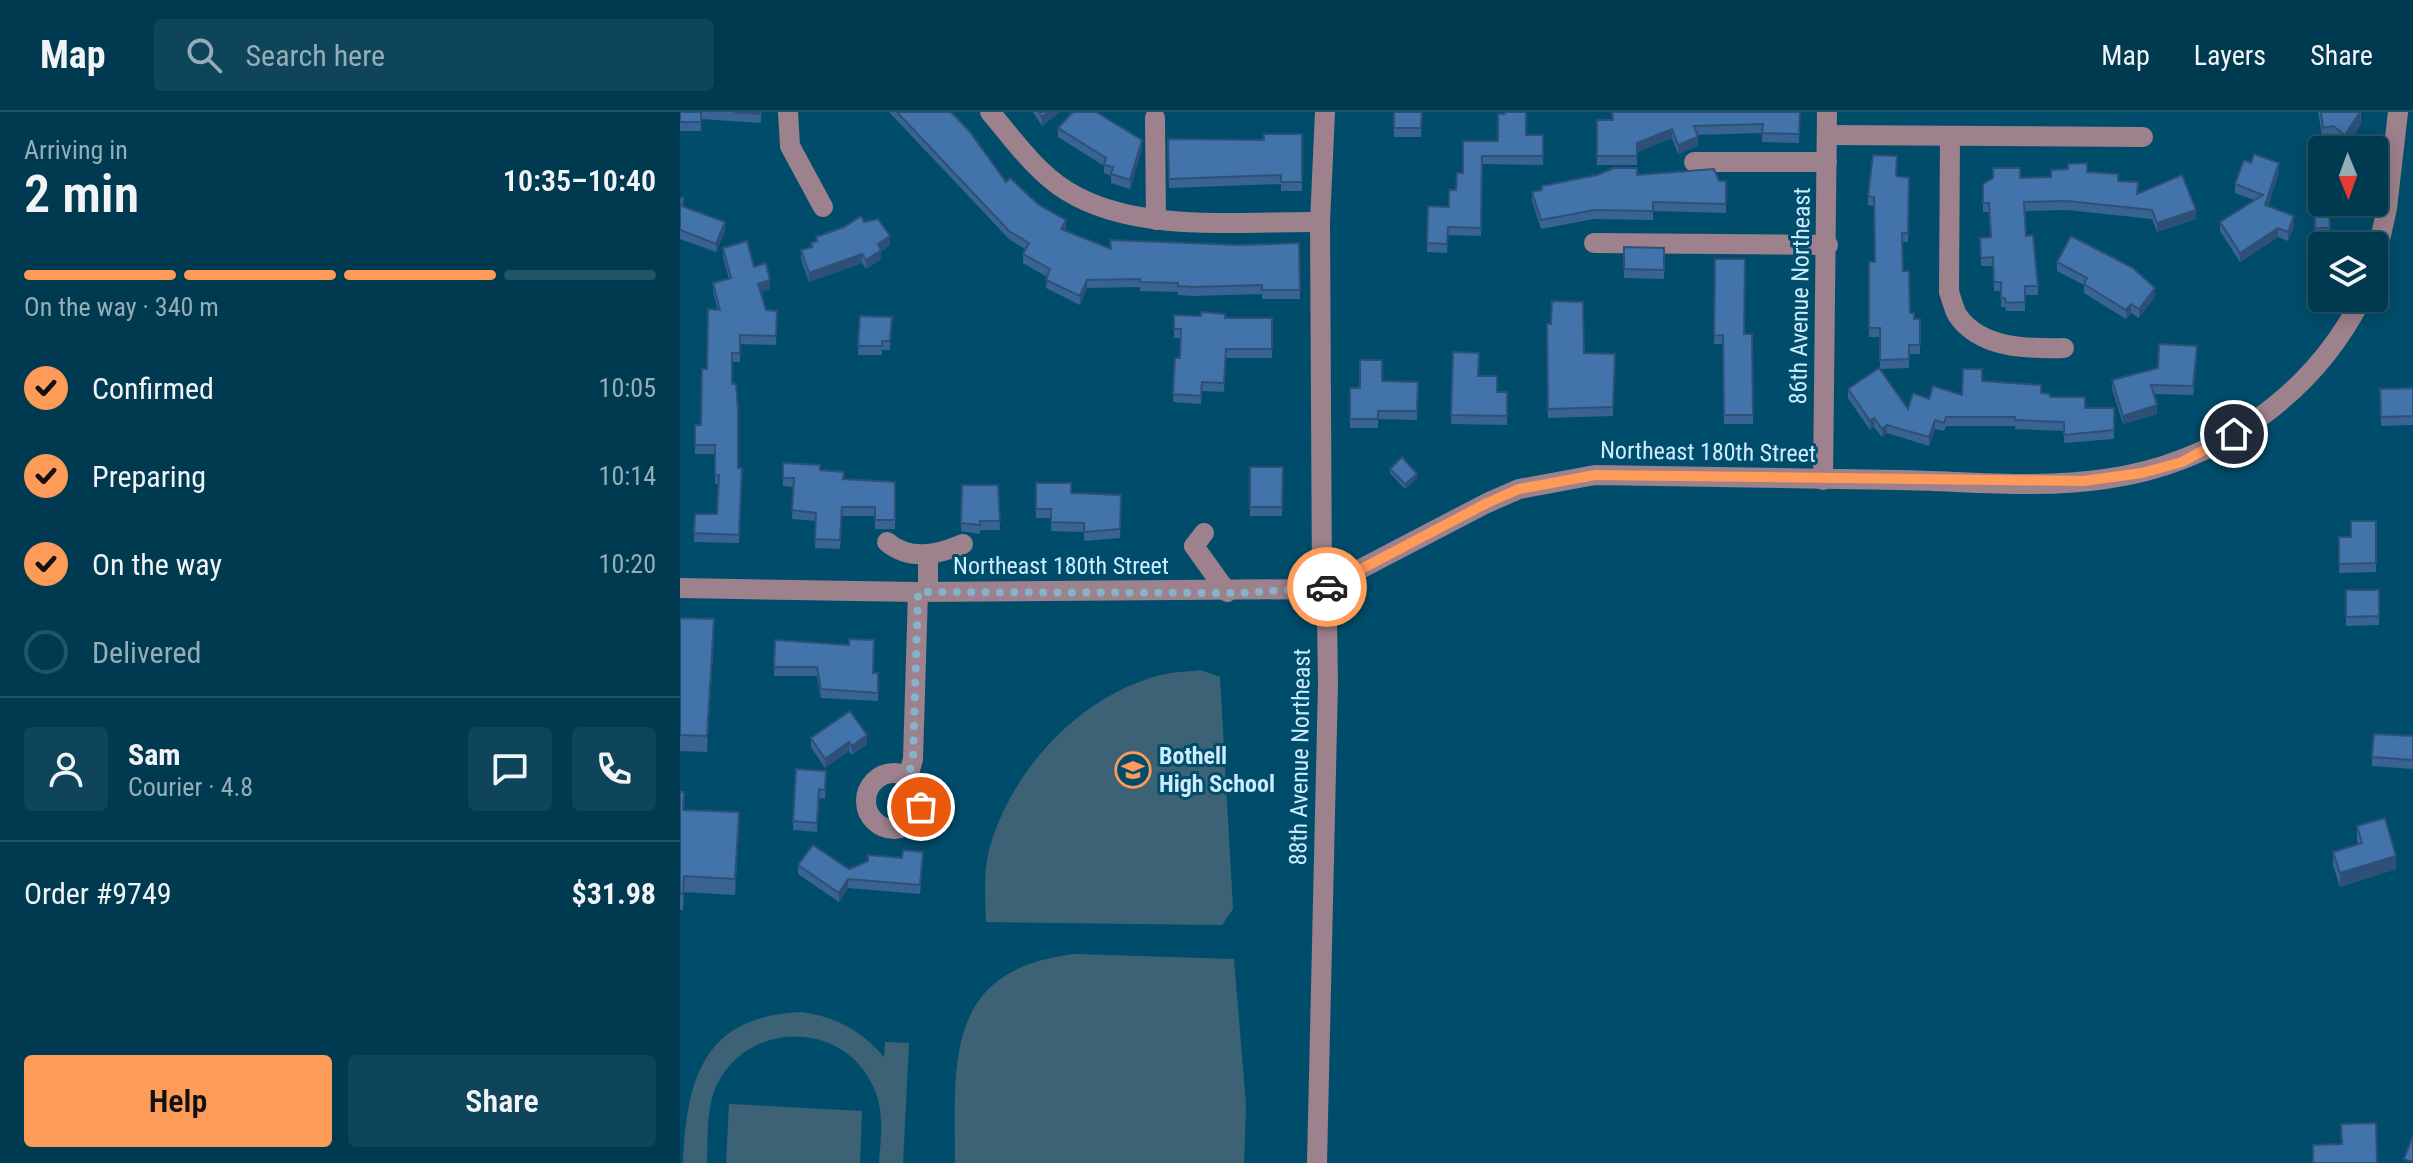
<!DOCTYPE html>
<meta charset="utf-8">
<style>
body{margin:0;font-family:"Roboto Condensed",sans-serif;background:#0e455a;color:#f1f3f6;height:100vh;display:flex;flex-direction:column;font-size:30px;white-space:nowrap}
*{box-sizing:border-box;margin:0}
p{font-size:26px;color:#95adb7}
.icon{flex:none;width:44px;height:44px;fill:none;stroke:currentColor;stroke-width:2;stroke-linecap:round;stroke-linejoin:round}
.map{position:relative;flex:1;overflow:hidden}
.sheet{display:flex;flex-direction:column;background:#003a50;width:680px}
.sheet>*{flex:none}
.needle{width:52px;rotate:179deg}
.buttons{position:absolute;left:1628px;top:24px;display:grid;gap:16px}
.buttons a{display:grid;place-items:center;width:80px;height:80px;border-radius:8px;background:#003a50;box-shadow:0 4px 20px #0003,0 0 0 2px #225467;font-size:40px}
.pin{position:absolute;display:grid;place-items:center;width:68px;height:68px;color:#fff;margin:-34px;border:4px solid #fff;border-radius:50%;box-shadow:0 2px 8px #0007}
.courier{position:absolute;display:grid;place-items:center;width:80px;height:80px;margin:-40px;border:6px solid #fe9b59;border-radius:50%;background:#fff;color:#222;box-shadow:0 2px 10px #0007}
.summary em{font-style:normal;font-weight:600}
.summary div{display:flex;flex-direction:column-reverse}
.summary{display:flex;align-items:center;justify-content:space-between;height:136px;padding:0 24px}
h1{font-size:52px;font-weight:600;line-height:60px}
.bar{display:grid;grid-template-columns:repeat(4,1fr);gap:12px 8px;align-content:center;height:96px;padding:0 24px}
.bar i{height:10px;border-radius:6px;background:#225467}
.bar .current{background:#fe9b59}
.bar p{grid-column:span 4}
.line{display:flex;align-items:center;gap:20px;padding:0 24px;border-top:2px solid #225467}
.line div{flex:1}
.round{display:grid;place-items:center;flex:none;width:84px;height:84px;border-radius:8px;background:#0e455a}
ol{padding:0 24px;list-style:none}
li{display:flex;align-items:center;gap:24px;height:88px}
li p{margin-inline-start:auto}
li .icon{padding:8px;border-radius:50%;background:#fe9b59;color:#111;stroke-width:4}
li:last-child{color:#95adb7}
li i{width:44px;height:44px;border:4px solid #225467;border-radius:50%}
.cta{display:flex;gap:16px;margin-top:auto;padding:16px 24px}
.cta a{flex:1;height:92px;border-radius:8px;background:#fe9b59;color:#111;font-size:32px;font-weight:600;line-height:92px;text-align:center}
.cta a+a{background:#0e455a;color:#f1f3f6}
header{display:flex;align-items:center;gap:48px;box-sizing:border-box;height:112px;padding:0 40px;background:#003a50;border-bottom:2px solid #225467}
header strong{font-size:38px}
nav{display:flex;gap:44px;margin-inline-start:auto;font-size:28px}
.search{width:560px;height:72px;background:#0e455a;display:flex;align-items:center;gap:20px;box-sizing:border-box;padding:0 28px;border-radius:8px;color:#95adb7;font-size:30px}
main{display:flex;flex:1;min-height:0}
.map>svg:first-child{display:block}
.green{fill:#3e6275}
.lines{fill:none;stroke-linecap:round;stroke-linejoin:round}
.minor{stroke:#9d818c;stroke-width:20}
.wall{fill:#396392}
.shaded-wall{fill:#2e5077}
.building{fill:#4273aa;stroke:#2e5077;stroke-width:2}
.done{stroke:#85b4ca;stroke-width:8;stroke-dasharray:0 14.4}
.route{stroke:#fe9b59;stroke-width:10}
.labels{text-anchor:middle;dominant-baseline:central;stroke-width:6;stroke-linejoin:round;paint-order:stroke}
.street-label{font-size:24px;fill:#ccebfd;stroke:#004d6b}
.poi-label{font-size:24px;font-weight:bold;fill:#ccebfd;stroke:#004d6b;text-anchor:start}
</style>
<header>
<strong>Map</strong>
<div class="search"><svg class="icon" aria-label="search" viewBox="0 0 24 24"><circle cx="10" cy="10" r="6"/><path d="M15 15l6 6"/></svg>Search here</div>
<nav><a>Map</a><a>Layers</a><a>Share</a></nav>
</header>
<main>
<section class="sheet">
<div class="summary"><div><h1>2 min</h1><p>Arriving in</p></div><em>10:35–10:40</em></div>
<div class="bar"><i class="current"></i><i class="current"></i><i class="current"></i><i></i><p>On the way · 340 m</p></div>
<ol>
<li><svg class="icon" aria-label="check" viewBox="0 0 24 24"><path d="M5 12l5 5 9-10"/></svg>Confirmed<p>10:05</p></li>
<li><svg class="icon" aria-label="check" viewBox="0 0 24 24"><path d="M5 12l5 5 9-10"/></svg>Preparing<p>10:14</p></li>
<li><svg class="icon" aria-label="check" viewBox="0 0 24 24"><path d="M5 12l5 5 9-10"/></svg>On the way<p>10:20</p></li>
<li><i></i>Delivered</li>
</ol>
<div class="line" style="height:144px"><a class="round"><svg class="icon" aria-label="person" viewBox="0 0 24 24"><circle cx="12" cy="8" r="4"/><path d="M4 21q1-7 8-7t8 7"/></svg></a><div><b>Sam</b><p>Courier · 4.8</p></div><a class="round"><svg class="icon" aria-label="chat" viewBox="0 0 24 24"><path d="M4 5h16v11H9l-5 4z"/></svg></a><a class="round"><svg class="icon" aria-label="phone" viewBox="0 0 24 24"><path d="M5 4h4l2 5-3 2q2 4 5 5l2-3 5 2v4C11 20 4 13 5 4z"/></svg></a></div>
<div class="line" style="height:104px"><div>Order #9749</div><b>$31.98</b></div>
<div class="cta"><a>Help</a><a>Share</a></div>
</section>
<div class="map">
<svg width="1733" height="1051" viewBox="0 0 1733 1051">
<rect width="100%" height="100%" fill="#004d6b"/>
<!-- green -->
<g class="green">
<path d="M520,558L540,565L553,797L542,813L306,810C305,783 303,757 311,731C334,656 400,585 477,564C491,560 506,560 520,558Z"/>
<path d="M394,842L554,847L566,993L564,1051H275C275,948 264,858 394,842Z"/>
<path d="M121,900C156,905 181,918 204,945L205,930L229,931L223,1051H199C201,1024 205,997 192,972C160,906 63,910 35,977C26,1000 28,1027 27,1051H3C7,968 22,904 121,900Z"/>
<polygon points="49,992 182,999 180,1051 46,1051"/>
</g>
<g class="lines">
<!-- minor -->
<g class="minor">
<polyline points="108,0 110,34 143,95"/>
<path d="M310,0C333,27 356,60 387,79C456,122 561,109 640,110"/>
<polyline points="475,6 476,108"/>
<polyline points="1147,23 1463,25"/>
<path d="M1270,24L1269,180C1272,188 1274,198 1278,204C1301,237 1349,237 1384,236"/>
<polyline points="1014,50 1147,50"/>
<polyline points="914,131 1148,133"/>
<polyline points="1694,155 1707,96 1718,0"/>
<polyline points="1143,368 1147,0"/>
<polyline points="524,421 514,434 547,480"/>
<path d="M207,430C230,449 257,443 283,432"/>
<path d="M0,476L238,480L642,477L807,391L839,377L915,363C1016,365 1117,367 1219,368C1286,369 1358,377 1425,367C1535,352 1632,285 1682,186"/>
<polyline points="248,480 248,442"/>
<circle cx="214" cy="689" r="28"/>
<polyline points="228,665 233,647 238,480"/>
<polyline points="637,1051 648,571 647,507 642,477 640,110 645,0"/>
</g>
</g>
<!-- wall -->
<g class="wall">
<polygon points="0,0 81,0 81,11 21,7 21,19 0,19"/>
<polygon points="209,0 271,0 326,70 386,117 385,119 430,137 619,131 620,187 582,187 582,182 513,184 498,183 498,180 460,179 460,175 407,176 400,193 366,176 367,165 343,151 343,142 345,137 329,127"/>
<polygon points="353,0 380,0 362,14"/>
<polygon points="714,0 742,0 741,25 714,25"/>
<polygon points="1120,0 1119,31 1082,30 1082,21 1017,23 1018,34 998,42 992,26 957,40 957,53 917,53 917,8"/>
<polygon points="1638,0 1681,0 1681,12 1665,36 1653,28 1643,29"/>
<polygon points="378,16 462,37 450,77 431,71 431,64 424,61 424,54 378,25"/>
<polygon points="622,22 622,79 601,79 601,72 489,76 488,27 584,28"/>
<polygon points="846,23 863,23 863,53 802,52 801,124 768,123 767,141 747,140 748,94 769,95 783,61 818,29"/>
<polygon points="1633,52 1649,90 1650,125 1635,125"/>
<polygon points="1407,60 1438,69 1458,81 1516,107 1477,120 1472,107 1387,98 1345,99 1346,124 1358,174 1358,183 1345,183 1345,199 1326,199 1325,195 1321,195 1321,179 1314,179 1313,154 1301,154 1300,126 1310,125 1309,100 1303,100 1303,72 1340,66 1371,65"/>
<polygon points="1599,60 1588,94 1614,113 1608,129 1598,125 1560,150 1540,119 1540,110 1574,88 1555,81 1555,72"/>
<polygon points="1217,64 1229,66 1228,130 1222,130 1223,159 1230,201 1234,207 1240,207 1240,242 1229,242 1229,256 1200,257 1200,225 1189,225 1189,150 1195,150 1194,94 1188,93 1188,84"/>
<polygon points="1039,69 1046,69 1046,101 973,99 973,108 914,107 861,117 852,89 852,80"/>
<polygon points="0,86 4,94 45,119 36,140 0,127"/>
<polygon points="184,110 210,133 201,139 201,147 186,157 182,151 129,170 121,147 121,138 131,135 131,131 136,130 136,125"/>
<polygon points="944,135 984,136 984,167 944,166"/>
<polygon points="43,136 74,155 90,177 80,180 86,198 97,199 96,233 60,232 60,250 52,250 52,272 58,356 62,356 59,431 14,430 15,402 37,402 38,372 35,372 35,342 15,342 15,313 21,313 27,257 38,198 33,180 33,171 49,167 43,145"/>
<polygon points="1035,147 1064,222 1072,222 1073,312 1044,312 1043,232 1034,232"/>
<polygon points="1377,150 1475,184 1459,206 1451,201 1446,207 1404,181 1404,173 1377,159"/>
<polygon points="494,203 545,206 592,206 592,246 546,246 544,280 522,279 521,292 493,290 495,246 500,246 501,226 494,226"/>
<polygon points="180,204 212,205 210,238 202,238 202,243 178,243"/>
<polygon points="867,212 904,241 935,242 933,304 868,306"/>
<polygon points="773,240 817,280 827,280 827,313 771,312"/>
<polygon points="1517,243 1513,283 1474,282 1477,302 1443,312 1432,277 1432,268 1478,256"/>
<polygon points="702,269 738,270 737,308 698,307 698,316 670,316 670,276 680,276"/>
<polygon points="1302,269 1361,281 1405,296 1434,296 1434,327 1384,331 1384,319 1335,317 1335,314 1266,314 1264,319 1255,317 1249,334 1207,321 1202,325 1194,315 1190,318 1168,286 1168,277 1228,297 1249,287 1282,283"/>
<polygon points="1733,276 1733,313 1701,314 1700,277"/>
<polygon points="103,351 140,358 163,367 215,370 215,417 195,417 195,404 162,404 160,437 135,436 136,409 112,407 114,375 103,374"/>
<polygon points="570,355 603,355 602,404 570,404"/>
<polygon points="710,357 737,366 725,377 710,361"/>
<polygon points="356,371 391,381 441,383 440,426 404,429 404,420 371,419 371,406 356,406"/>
<polygon points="282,373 318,373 320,418 300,418 300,422 281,419"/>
<polygon points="1696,409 1696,460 1659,461 1659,425 1671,425"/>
<polygon points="1666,478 1699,478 1699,513 1666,514"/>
<polygon points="0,506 34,524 27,640 0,639"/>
<polygon points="95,528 193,561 198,561 198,589 141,586 137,564 94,564"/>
<polygon points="1733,624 1733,657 1692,654 1692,645"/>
<polygon points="131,626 187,632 172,643 169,639 145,656 131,635"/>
<polygon points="146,659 145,687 139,686 137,720 113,718 113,709"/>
<polygon points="0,680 4,698 59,717 55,783 4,780 3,798 0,798"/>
<polygon points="1677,714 1716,757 1660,775 1653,753 1653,740 1678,732 1677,728"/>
<polygon points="243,749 240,782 168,776 159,790 118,762 118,753 169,757"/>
</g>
<!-- shaded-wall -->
<g class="shaded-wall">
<polygon points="368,0 380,0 362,14 362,5"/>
<polygon points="1680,0 1681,12 1665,36 1665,23"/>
<polygon points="992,17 992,26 957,40 957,31"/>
<polygon points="1018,25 1018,34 998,42 998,33"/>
<polygon points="462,28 462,37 450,77 450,68"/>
<polygon points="1599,51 1599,60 1585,102 1585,93"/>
<polygon points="1516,98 1516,107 1477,120 1477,111"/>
<polygon points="1614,104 1614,113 1608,129 1608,120"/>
<polygon points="386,108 386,117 381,126 381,117"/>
<polygon points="45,110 45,119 36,140 36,132"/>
<polygon points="1598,116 1598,125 1560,150 1560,141"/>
<polygon points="210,124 210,133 201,139 201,147 186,157 186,148 198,132"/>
<polygon points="182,142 182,151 129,170 129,161"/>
<polygon points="90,168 90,177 78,181 78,172"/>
<polygon points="407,168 407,176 400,193 400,184"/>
<polygon points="1475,176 1475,184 1459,206 1459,197"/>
<polygon points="1451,192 1451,201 1446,207 1446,198"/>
<polygon points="1477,293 1477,302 1443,312 1443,304"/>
<polygon points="1194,306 1194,315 1190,318 1190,309"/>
<polygon points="1255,308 1255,317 1249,334 1249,325"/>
<polygon points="1207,313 1207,321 1202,325 1202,317"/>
<polygon points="737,362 737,366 725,377 725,372"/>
<polygon points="34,507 34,524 27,640 27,624"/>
<polygon points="187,623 187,632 172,643 172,634"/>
<polygon points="169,630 169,639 145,656 145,647"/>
<polygon points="59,700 59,717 55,783 55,767"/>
<polygon points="1716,744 1716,757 1660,775 1660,761"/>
<polygon points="168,767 168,776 159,790 159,781"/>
</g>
<!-- building -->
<g class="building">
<rect x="0" y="0" width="21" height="10"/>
<polygon points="54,0 81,0 81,2"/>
<polygon points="217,0 271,0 290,20 326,70 330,66 359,93 386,108 381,117 431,137 430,128 559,133 619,131 620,178 582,178 582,173 513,175 498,174 498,171 460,170 460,167 407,168 400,184 366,168 370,157 343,142 349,131 329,119"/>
<polygon points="359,0 368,0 362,5"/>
<polygon points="393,0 416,0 462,28 450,68 431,62 433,55 424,53 426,46 378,16"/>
<polygon points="714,0 742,0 741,16 714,16"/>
<polygon points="825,0 846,0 846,23 863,23 863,44 802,44 801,116 768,115 767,132 747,131 748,94 769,95 769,78 776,78 777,61 783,61 783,29 818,29 818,2 825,2"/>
<polygon points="932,0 1120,0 1119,22 1082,21 1083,12 1014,14 1018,25 998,33 992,17 957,31 957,44 917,44 917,8 933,8"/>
<polygon points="1641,0 1680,0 1665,23 1653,14 1643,16"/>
<polygon points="584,22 622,22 622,70 601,70 601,63 489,67 488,27 584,28"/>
<polygon points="1574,42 1599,51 1585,93 1614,104 1608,120 1598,116 1560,141 1540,110 1583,83 1555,72 1564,48 1571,51"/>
<polygon points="1193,43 1217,44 1216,64 1229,66 1228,121 1222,121 1223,159 1229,159 1230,201 1234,201 1234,207 1240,207 1240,233 1229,233 1229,247 1200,248 1200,216 1189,216 1189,150 1195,150 1194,85 1188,84"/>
<polygon points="1407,51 1407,60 1438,62 1438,69 1458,70 1457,82 1502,63 1516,98 1477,111 1472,98 1387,89 1344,90 1346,124 1353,123 1358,174 1345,174 1345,190 1326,191 1325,186 1321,186 1321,170 1314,170 1313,145 1301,146 1300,126 1311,125 1309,91 1303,91 1303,72 1313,66 1313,56 1340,56 1340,66 1371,65 1371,58 1388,57 1388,52"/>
<polygon points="1633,52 1642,52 1642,90 1649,90 1650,116 1635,116"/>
<polygon points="934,56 957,56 957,63 1034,57 1039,69 1046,69 1046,92 973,90 973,99 914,98 861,108 852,80 862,78 862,74 917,63"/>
<polygon points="4,85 2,94 45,110 36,132 0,118 0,86"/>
<polygon points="181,104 184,110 198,107 210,124 198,132 201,138 186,148 182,142 129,161 121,138 132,135 131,131 137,129 136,125 164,115"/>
<polygon points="1391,124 1453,156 1475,176 1459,197 1451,192 1446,198 1404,172 1407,166 1377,150"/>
<polygon points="67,129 74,155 86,151 90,168 78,172 86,198 97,199 96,224 60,223 60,241 52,241 52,272 56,272 58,297 58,356 62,356 59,423 14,421 15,402 37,402 39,363 35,363 35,333 15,333 15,313 21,313 22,257 27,257 28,197 40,198 33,171 51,166 43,136"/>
<polygon points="944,135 984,136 984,158 944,157"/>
<polygon points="1035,147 1065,147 1064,222 1072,222 1073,303 1044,303 1043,223 1034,224"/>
<polygon points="872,189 903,190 904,241 935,242 933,295 868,297 867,212 871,212"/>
<polygon points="521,200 545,202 545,206 592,206 592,237 546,237 544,271 522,270 521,284 493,282 495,246 500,246 501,217 494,217 494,203 521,204"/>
<polygon points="180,204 212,205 210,229 202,229 202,234 178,234"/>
<polygon points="1479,232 1517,234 1513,274 1471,273 1477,293 1443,304 1432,268 1478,256"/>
<polygon points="773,240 799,241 798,264 817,264 817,280 827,280 827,304 771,303"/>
<polygon points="680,248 702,248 702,269 738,270 737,299 698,299 698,307 670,307 670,276 680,276"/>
<polygon points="1199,256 1228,297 1233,281 1249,287 1253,274 1282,283 1283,257 1302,257 1302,269 1361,273 1361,281 1370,282 1370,285 1405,285 1405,296 1434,296 1434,318 1384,323 1384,310 1335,308 1335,305 1266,305 1264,311 1255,308 1249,325 1207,313 1202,317 1194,306 1190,309 1168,277"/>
<polygon points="1733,276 1733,304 1701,305 1700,277"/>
<polygon points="722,345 737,362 725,372 710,357"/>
<polygon points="103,351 140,353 140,358 164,360 163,367 215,370 215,408 195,408 195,395 162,395 160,428 135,427 136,401 112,398 114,366 103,366"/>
<polygon points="570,355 603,355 602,395 570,395"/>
<polygon points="356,371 391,371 391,381 441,383 440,417 404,420 404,411 371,410 371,397 356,397"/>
<polygon points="282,373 318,373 320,409 300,409 300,413 281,411"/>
<polygon points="1671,409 1696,409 1696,451 1659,452 1659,425 1671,425"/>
<polygon points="1666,478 1699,478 1699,504 1666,505"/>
<polygon points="0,506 34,507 27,624 0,623"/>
<polygon points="169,527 194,528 193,561 198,561 198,581 141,577 137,555 94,555 95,528 169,533"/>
<polygon points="170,599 187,623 172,634 169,630 145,647 131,626"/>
<polygon points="1694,622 1733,624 1733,648 1692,645"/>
<polygon points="116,657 146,659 145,678 139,677 137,711 113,709"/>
<polygon points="0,680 4,680 3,698 59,700 55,767 4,764 3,782 0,782"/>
<polygon points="1705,706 1716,744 1660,761 1653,740 1682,731 1677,714"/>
<polygon points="133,733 169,757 188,749 188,743 222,746 223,738 243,740 240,773 168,767 159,781 118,753"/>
<polygon points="1696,1011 1697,1051 1633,1051 1633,1033 1662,1032 1661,1012"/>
<polygon points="1733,1024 1733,1050 1724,1047"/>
</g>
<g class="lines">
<!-- done -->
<polyline class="done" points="241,695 240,678 228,665 233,647 238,480 560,481 647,475"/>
<!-- route -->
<polyline class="route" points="647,475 807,391 839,377 915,363 1403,369 1462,361 1502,350 1554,322"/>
</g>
<!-- icons -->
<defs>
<symbol id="school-ring" viewBox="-11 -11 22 22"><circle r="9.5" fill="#004d6b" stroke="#fe9b59" stroke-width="1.5"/><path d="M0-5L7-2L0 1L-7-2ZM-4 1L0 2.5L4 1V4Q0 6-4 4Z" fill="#fe9b59"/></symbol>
</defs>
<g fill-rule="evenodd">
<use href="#school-ring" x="433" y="638" width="40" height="40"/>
</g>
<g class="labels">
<!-- street labels -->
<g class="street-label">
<text transform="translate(1120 184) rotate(-89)">86th Avenue Northeast</text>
<text transform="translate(1028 340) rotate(1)">Northeast 180th Street</text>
<text x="381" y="454">Northeast 180th Street</text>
<text transform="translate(620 645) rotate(-89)">88th Avenue Northeast</text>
</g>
<!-- poi labels -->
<g class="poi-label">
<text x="479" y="644">Bothell<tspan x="479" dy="28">High School</tspan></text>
</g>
</g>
</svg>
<div class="buttons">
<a><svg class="needle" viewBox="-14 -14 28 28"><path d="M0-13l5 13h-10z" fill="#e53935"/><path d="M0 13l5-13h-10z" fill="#95adb7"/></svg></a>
<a><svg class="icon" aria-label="layers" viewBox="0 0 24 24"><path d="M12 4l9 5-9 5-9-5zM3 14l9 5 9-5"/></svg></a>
</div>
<div class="pin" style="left:241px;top:695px;background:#ea580c"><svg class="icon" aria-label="bag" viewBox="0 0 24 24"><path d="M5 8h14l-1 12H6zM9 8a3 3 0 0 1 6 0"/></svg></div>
<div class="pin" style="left:1554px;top:322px;background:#1f2937"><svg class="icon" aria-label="home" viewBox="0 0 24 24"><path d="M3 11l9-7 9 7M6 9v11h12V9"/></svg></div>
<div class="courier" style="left:647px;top:475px"><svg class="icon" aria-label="car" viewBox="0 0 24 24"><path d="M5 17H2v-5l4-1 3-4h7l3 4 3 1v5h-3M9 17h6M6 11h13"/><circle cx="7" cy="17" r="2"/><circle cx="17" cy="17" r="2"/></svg></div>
</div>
</main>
